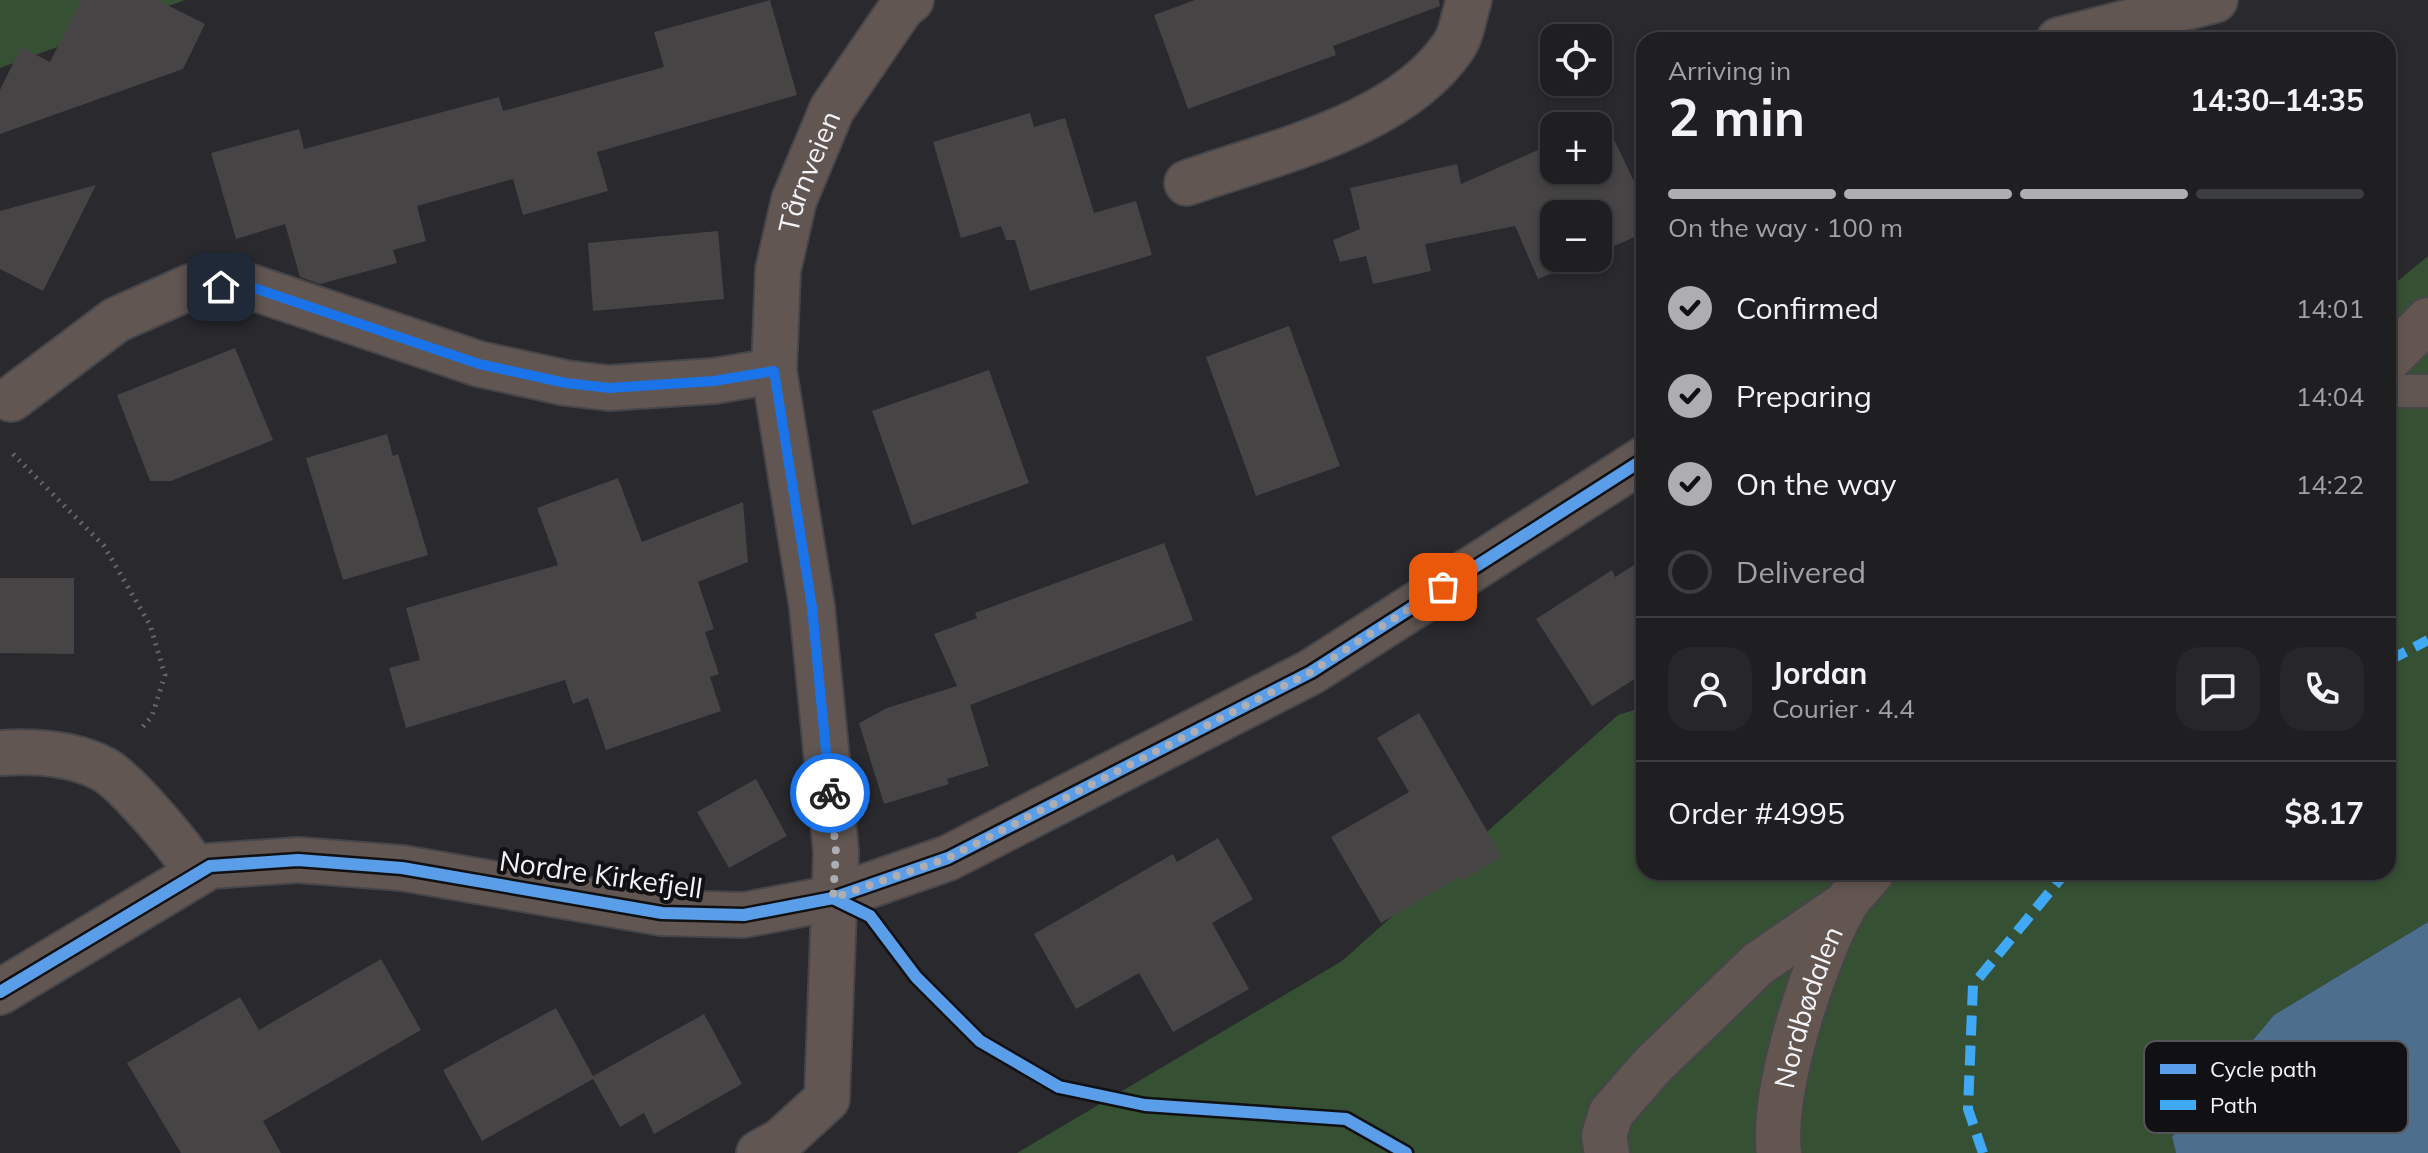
<!DOCTYPE html>
<meta charset="utf-8">
<style>
body{margin:0;font-family:Mulish,sans-serif;background:#27272a;color:#f1f3f6;height:100vh;display:flex;flex-direction:column;font-size:30px;white-space:nowrap}
*{box-sizing:border-box;margin:0}
p{font-size:26px;color:#a1a2a5}
.icon{flex:none;width:44px;height:44px;fill:none;stroke:currentColor;stroke-width:2;stroke-linecap:round;stroke-linejoin:round}
.map{position:relative;flex:1;overflow:hidden}
.drawer{position:absolute;left:1636px;top:32px;width:760px;height:848px;display:flex;flex-direction:column;background:#1f1f22;border-radius:24px;box-shadow:0 4px 12px #0003,0 0 0 2px #3c3d40}
.drawer>*{flex:none}
.tools{position:absolute;left:1540px;top:24px;display:grid;gap:16px}
.tools a{display:grid;place-items:center;width:72px;height:72px;border-radius:16px;background:#1f1f22;box-shadow:0 4px 12px #0003,0 0 0 2px #3c3d40;font-size:40px}
.pin{position:absolute;display:grid;place-items:center;width:68px;height:68px;color:#fff;margin:-34px;border-radius:16px;box-shadow:0 4px 12px #0006}
.courier{position:absolute;display:grid;place-items:center;width:80px;height:80px;margin:-40px;border:6px solid #1a73e8;border-radius:50%;background:#fff;color:#222;box-shadow:0 2px 10px #0007}
.summary em{font-style:normal;font-weight:700}
.summary div{display:flex;flex-direction:column-reverse}
.summary{display:flex;align-items:center;justify-content:space-between;height:136px;padding:0 32px}
h1{font-size:52px;font-weight:700;line-height:60px}
.bar{display:grid;grid-template-columns:repeat(4,1fr);gap:12px 8px;align-content:center;height:96px;padding:0 32px}
.bar i{height:10px;border-radius:6px;background:#3c3d40}
.bar .on{background:#adadb2}
.bar p{grid-column:span 4}
.line{display:flex;align-items:center;gap:20px;padding:0 32px;border-top:2px solid #3c3d40}
.line div{flex:1}
.round{display:grid;place-items:center;flex:none;width:84px;height:84px;border-radius:24px;background:#27272a}
ol{padding:0 32px;list-style:none}
li{display:flex;align-items:center;gap:24px;height:88px}
li p{margin-inline-start:auto}
li .icon{padding:8px;border-radius:50%;background:#adadb2;color:#111;stroke-width:4}
li:last-child{color:#a1a2a5}
li i{width:44px;height:44px;border:4px solid #3c3d40;border-radius:50%}
.map>svg:first-child{display:block}
.forest{fill:#365033}
.water{fill:#4e6e8d}
.building{fill:#464445}
.lines{fill:none;stroke-linecap:round;stroke-linejoin:round}
.lane-casing{stroke:#46464a;stroke-width:36}
.street-casing{stroke:#46464a;stroke-width:48}
.secondary-casing{stroke:#46464a;stroke-width:48}
.path{stroke:#6b6463;stroke-width:5;stroke-dasharray:2 6;stroke-linecap:butt}
.lane{stroke:#615652;stroke-width:32}
.street{stroke:#615652;stroke-width:44}
.secondary{stroke:#635650;stroke-width:44}
.quiet{stroke:#3fa9f5;stroke-width:10;stroke-dasharray:20 10;stroke-linecap:butt}
.cycleway-casing{stroke:#111114;stroke-width:17}
.cycleway{stroke:#5a9eea;stroke-width:12}
.done{stroke:#adadb2;stroke-width:8;stroke-dasharray:0 14.4}
.route{stroke:#1a73e8;stroke-width:10}
.labels{text-anchor:middle;dominant-baseline:central;stroke-width:8;stroke-linejoin:round;paint-order:stroke}
.street-label{font-size:28px;fill:#f4f4f9;stroke:#111114}
.key{fill:#111114;stroke:#555559;stroke-width:2}
.key-label{font-size:22px;fill:#f4f4f9}
</style>
<div class="map">
<svg width="2428" height="1153" viewBox="0 0 2428 1153">
<rect width="100%" height="100%" fill="#29292e"/>
<!-- forest -->
<g class="forest">
<polygon points="0,0 185,0 0,68"/>
<polygon points="2428,256 2428,922 2274,1015 2172,1137 2176,1153 1017,1153 1342,961 1618,715 1644,707 1644,872 2388,872 2388,289"/>
</g>
<!-- water -->
<polygon class="water" points="2428,922 2428,1153 2176,1153 2172,1137 2274,1015"/>
<!-- building -->
<g class="building">
<polygon points="81,0 157,0 205,24 183,69 0,134 0,90 21,47 50,62"/>
<polygon points="770,0 797,95 597,152 608,191 523,215 513,179 417,206 426,241 393,250 397,263 320,284 300,277 285,224 236,239 211,153 299,129 304,149 499,97 503,111 664,67 654,32"/>
<polygon points="1195,0 1439,0 1440,6 1333,46 1336,55 1188,109 1154,15"/>
<polygon points="1030,113 1034,127 1065,118 1094,213 1136,201 1152,255 1030,291 1015,240 1006,240 1001,226 961,238 933,142"/>
<polygon points="1605,121 1644,202 1644,233 1598,253 1598,214 1554,214 1554,258 1587,258 1538,279 1515,226 1425,244 1431,271 1373,284 1366,256 1340,262 1333,240 1360,229 1350,188 1457,164 1461,184 1554,143 1554,170 1598,170 1598,126 1593,126"/>
<polygon points="96,185 43,291 0,269 0,211"/>
<polygon points="718,231 724,299 593,311 588,243"/>
<polygon points="1289,326 1340,466 1256,496 1206,357"/>
<polygon points="235,348 273,440 171,481 150,481 117,395"/>
<polygon points="989,370 1029,483 912,525 872,411"/>
<polygon points="387,434 393,456 398,454 428,555 343,580 306,458"/>
<polygon points="618,478 642,542 743,502 748,562 698,582 714,629 705,632 719,674 710,677 721,711 606,750 588,698 573,704 565,680 406,728 389,668 420,660 406,608 558,565 537,508"/>
<polygon points="1164,543 1193,620 970,705 989,766 947,779 949,784 884,804 859,723 887,708 957,686 934,634 977,618 975,613"/>
<polygon points="1644,559 1644,673 1592,706 1536,619 1612,570 1615,577"/>
<polygon points="0,578 74,578 74,654 0,653"/>
<polygon points="1419,713 1502,857 1461,881 1459,877 1381,923 1331,837 1409,792 1377,738"/>
<polygon points="756,779 787,836 729,868 697,812"/>
<polygon points="1218,838 1253,899 1212,923 1249,989 1173,1032 1139,973 1076,1009 1034,934 1173,854 1177,862"/>
<polygon points="381,959 421,1030 263,1121 281,1153 181,1153 127,1063 240,997 259,1030"/>
<polygon points="556,1008 593,1076 704,1014 742,1084 654,1134 644,1113 620,1127 593,1079 482,1141 443,1070"/>
</g>
<g class="lines">
<defs>
<polyline id="lane" points="2388,391 2428,391"/>
<g id="street">
<polyline points="2059,40 2215,0"/>
<path d="M1187,183C1274,152 1399,126 1453,47C1462,35 1464,14 1469,0"/>
<polyline points="11,399 116,320 190,287 251,287 479,364 566,383 609,388 714,381 774,371"/>
<path d="M0,753C33,751 73,753 103,769C125,780 184,850 197,873"/>
<polyline points="0,992 210,866 298,860 402,868 662,913 744,915 833,898 948,858 1311,672 1644,459"/>
<path id="s1" d="M759,1153L781,1141L827,1099L836,852L812,607L774,371L778,270L794,200L832,109L902,7L911,0"/>
<polyline points="1607,1153 1604,1136 1611,1113 1653,1065 1758,964 1845,904"/>
</g>
<g id="secondary">
<polyline points="2388,360 2428,320"/>
<path id="s2" d="M1779,1153C1771,1091 1814,960 1845,905C1852,893 1864,883 1872,872"/>
</g>
</defs>
<!-- lane casing -->
<use href="#lane" class="lane-casing"/>
<!-- street casing -->
<use href="#street" class="street-casing"/>
<!-- secondary casing -->
<use href="#secondary" class="secondary-casing"/>
<!-- path -->
<polyline class="path" points="13,454 104,546 150,625 165,675 152,716 140,730"/>
<!-- lane -->
<use href="#lane" class="lane"/>
<!-- street -->
<use href="#street" class="street"/>
<!-- secondary -->
<use href="#secondary" class="secondary"/>
<!-- quiet -->
<g class="quiet">
<polyline points="2388,661 2428,640"/>
<polyline points="1983,1153 1968,1109 1973,985 2066,872"/>
</g>
<defs>
<g id="cycleway">
<polyline points="833,898 870,916 916,977 980,1041 1059,1087 1145,1105 1346,1119 1406,1153"/>
<polyline points="0,992 210,866 298,860 402,868 662,913 744,915 833,898 948,858 1311,672 1644,459"/>
</g>
</defs>
<!-- cycleway casing -->
<use href="#cycleway" class="cycleway-casing"/>
<!-- cycleway -->
<use href="#cycleway" class="cycleway"/>
</g>
<g class="lines">
<!-- done -->
<polyline class="done" points="830,793 836,852 833,898 948,858 1311,672 1443,587"/>
<!-- route -->
<polyline class="route" points="221,287 251,287 479,364 566,383 609,388 714,381 774,371 812,607 830,793"/>
</g>
<g class="labels">
<!-- street labels -->
<g class="street-label">
<text stroke="none"><textPath href="#s1" startOffset="1024">Tårnveien</textPath></text>
<text transform="translate(601 874) rotate(8)">Nordre Kirkefjell</text>
<text stroke="none"><textPath href="#s2" startOffset="150">Nordbødalen</textPath></text>
</g>
</g>
<!-- legend -->
<rect x="2144" y="1041" width="264" height="92" rx="12" class="key"/>
<rect x="2160" y="1064" width="36" height="10" fill="#5a9eea"/>
<rect x="2160" y="1100" width="36" height="10" fill="#3fa9f5"/>
<g class="key-label">
<text x="2210" y="1077">Cycle path</text>
<text x="2210" y="1113">Path</text>
</g>
</svg>
<div class="tools">
<a><svg class="icon" aria-label="locate" viewBox="0 0 24 24"><circle cx="12" cy="12" r="6"/><path d="M12 2v4M12 18v4M2 12h4M18 12h4"/></svg></a>
<a>+</a>
<a>−</a>
</div>
<div class="pin" style="left:1443px;top:587px;background:#ea580c"><svg class="icon" aria-label="bag" viewBox="0 0 24 24"><path d="M5 8h14l-1 12H6zM9 8a3 3 0 0 1 6 0"/></svg></div>
<div class="pin" style="left:221px;top:287px;background:#1f2937"><svg class="icon" aria-label="home" viewBox="0 0 24 24"><path d="M3 11l9-7 9 7M6 9v11h12V9"/></svg></div>
<div class="courier" style="left:830px;top:793px"><svg class="icon" aria-label="bike" viewBox="0 0 24 24"><circle cx="6" cy="16" r="4"/><circle cx="18" cy="16" r="4"/><path d="M6 16l4-8h5l3 8M10 8l3 8H6M13 5h3"/></svg></div>
<section class="drawer">
<div class="summary"><div><h1>2 min</h1><p>Arriving in</p></div><em>14:30–14:35</em></div>
<div class="bar"><i class="on"></i><i class="on"></i><i class="on"></i><i></i><p>On the way · 100 m</p></div>
<ol>
<li><svg class="icon" aria-label="check" viewBox="0 0 24 24"><path d="M5 12l5 5 9-10"/></svg>Confirmed<p>14:01</p></li>
<li><svg class="icon" aria-label="check" viewBox="0 0 24 24"><path d="M5 12l5 5 9-10"/></svg>Preparing<p>14:04</p></li>
<li><svg class="icon" aria-label="check" viewBox="0 0 24 24"><path d="M5 12l5 5 9-10"/></svg>On the way<p>14:22</p></li>
<li><i></i>Delivered</li>
</ol>
<div class="line" style="height:144px"><a class="round"><svg class="icon" aria-label="person" viewBox="0 0 24 24"><circle cx="12" cy="8" r="4"/><path d="M4 21q1-7 8-7t8 7"/></svg></a><div><b>Jordan</b><p>Courier · 4.4</p></div><a class="round"><svg class="icon" aria-label="chat" viewBox="0 0 24 24"><path d="M4 5h16v11H9l-5 4z"/></svg></a><a class="round"><svg class="icon" aria-label="phone" viewBox="0 0 24 24"><path d="M5 4h4l2 5-3 2q2 4 5 5l2-3 5 2v4C11 20 4 13 5 4z"/></svg></a></div>
<div class="line" style="height:104px"><div>Order #4995</div><b>$8.17</b></div>
</section>
</div>
